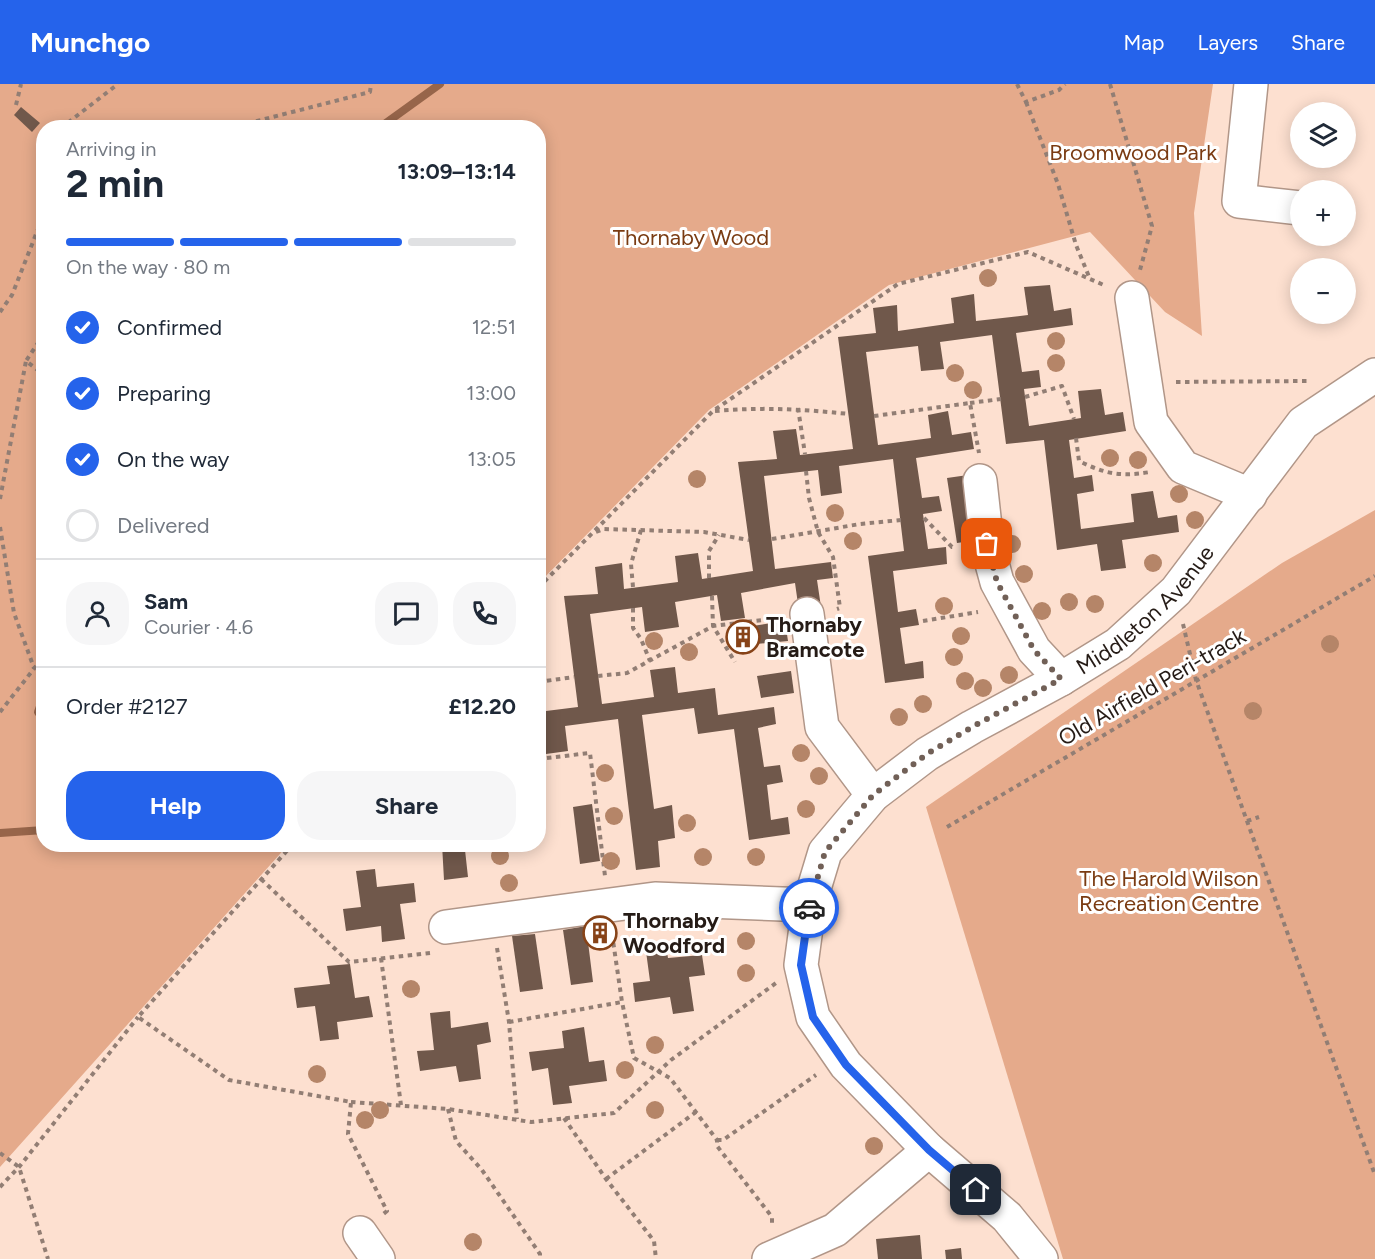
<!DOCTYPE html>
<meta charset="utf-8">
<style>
body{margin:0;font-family:Figtree,sans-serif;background:#f6f6f7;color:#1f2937;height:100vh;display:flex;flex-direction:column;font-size:22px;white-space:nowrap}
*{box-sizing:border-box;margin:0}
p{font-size:20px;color:#747a83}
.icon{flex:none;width:33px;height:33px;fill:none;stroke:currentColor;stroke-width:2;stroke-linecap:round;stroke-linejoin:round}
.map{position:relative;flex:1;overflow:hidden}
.drawer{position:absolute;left:36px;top:36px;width:510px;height:732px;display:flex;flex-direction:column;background:#fff;border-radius:24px;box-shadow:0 3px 15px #0003}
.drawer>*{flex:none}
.tools{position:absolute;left:1290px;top:18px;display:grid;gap:12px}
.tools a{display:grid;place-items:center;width:66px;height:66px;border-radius:50%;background:#fff;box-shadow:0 3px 15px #0003;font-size:30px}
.pin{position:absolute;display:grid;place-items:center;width:51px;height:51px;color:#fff;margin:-26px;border-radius:12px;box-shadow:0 3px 9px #0006}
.courier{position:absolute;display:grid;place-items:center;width:60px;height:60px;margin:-30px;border:4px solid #2563eb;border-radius:50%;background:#fff;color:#222;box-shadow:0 2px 8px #0007}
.head em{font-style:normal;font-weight:700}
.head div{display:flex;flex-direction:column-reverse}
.head{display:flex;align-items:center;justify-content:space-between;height:102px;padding:0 30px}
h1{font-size:39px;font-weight:700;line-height:45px}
.bar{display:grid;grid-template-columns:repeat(4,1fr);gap:9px 6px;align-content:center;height:72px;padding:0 30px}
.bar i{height:8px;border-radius:4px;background:#e0e1e3}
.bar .selected{background:#2563eb}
.bar p{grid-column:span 4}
.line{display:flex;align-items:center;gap:15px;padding:0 30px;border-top:2px solid #e0e1e3}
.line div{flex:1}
.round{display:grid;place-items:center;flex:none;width:63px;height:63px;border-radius:24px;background:#f6f6f7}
ol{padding:0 30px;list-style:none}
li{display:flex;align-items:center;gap:18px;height:66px}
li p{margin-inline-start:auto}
li .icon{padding:6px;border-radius:50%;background:#2563eb;color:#fff;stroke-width:4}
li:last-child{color:#747a83}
li i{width:33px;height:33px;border:3px solid #e0e1e3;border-radius:50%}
.primary-button{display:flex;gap:12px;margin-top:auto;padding:12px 30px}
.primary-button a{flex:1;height:69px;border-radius:24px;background:#2563eb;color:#fff;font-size:24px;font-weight:700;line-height:69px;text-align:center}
.primary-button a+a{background:#f6f6f7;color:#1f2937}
header{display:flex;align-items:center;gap:36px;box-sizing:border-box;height:84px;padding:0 30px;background:#2563eb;color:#fff}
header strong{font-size:28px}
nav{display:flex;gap:33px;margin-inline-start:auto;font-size:21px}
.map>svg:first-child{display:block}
.green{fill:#e5aa8b}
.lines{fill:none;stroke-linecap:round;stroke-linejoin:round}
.stream{stroke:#97654a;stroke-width:8}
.building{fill:#70584b}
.minor-casing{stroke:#b19688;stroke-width:36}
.path{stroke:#927e74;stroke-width:4;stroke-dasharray:4.5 4.5;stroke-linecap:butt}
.minor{stroke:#fff;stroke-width:33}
.tree{fill:#b58568}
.done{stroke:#716057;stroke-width:6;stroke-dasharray:0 10.8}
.route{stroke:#2563eb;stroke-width:8}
.labels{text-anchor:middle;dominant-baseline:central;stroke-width:6;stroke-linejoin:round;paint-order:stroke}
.park-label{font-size:22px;fill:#7a3b12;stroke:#fff}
.street-label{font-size:22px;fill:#251b16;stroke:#fff}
.poi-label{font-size:22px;font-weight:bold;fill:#251b16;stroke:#fff;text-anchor:start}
</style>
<header>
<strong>Munchgo</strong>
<nav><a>Map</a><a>Layers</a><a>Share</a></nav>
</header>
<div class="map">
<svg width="1375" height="1175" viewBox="0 0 1375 1175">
<rect width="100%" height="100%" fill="#fde0d0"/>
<!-- green -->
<g class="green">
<polygon points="0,0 1213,0 1194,129 1202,252 1165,228 1090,148 889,201 709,326 539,499 538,44 44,44 44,760 288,761 0,1083"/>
<polygon points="1375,426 1375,1175 1063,1175 926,723 1282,479"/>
</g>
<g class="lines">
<!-- stream -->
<g class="stream">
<polyline points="379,44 440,0"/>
<polyline points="44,611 38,628 44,636"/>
<polyline points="0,749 44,746"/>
</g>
</g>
<!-- building -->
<g class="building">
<polygon points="21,23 40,39 32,48 14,31"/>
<polygon points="1050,201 1054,227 1071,224 1073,241 1016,249 1022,288 1039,286 1041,303 1024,305 1029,342 1081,334 1078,307 1101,305 1105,331 1123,328 1126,347 1069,356 1074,394 1092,391 1094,407 1077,410 1081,445 1134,438 1131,410 1153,407 1158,434 1177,431 1179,448 1122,456 1126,484 1101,487 1097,460 1057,466 1044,356 1006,360 992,251 940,258 944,285 921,287 918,262 866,268 878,361 931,354 928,331 948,327 952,351 971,348 974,365 916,374 922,414 939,412 942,427 923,430 928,465 946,463 947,480 893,487 898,528 916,525 919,541 900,544 905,580 923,577 924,594 885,599 868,472 904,467 893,375 839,382 842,409 821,412 818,386 764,392 775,485 831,478 833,494 817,496 821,523 799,527 795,499 741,509 745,534 721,537 717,511 675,518 679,543 645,548 642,523 590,530 602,620 654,613 650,586 675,583 678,609 715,604 718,631 774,623 776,640 758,644 764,683 780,681 783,698 767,701 771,736 788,733 790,750 749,756 734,645 698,650 694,624 642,631 654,725 672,721 675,754 658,757 660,783 636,786 618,635 565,642 568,667 546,670 543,645 538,646 538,628 578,623 564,512 598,510 595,483 622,479 624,505 678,498 675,472 698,469 702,495 753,487 738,378 777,375 773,347 796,345 800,371 853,365 838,253 876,249 873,224 897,221 898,247 954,239 951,214 974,210 976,237 1028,231 1024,203"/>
<polygon points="968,391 977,456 957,459 947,394"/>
<polygon points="785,537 788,557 735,562 733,545"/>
<polygon points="791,587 794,609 761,614 757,592"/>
<polygon points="592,720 600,777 580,780 573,723"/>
<polygon points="442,760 501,760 501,762 465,766 468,793 444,796"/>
<polygon points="375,785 377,803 414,799 416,818 400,820 405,855 382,858 381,842 346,847 343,825 361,823 356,787"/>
<polygon points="607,841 608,854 593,856 591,843"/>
<polygon points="586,842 593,898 571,901 563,846"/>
<polygon points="535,850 543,905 520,908 512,852"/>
<polygon points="665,857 668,874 702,871 705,891 689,893 694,927 673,930 670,913 635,918 633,899 650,897 645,860"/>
<polygon points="350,880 355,914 369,912 373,933 337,938 339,955 320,957 315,922 297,924 294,904 330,900 327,882"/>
<polygon points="450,927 451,944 488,938 491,958 477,961 481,995 459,998 456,982 420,987 417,967 434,966 430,929"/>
<polygon points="584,943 589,978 604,976 607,997 569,1002 572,1019 553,1021 548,984 532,987 529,968 564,964 562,947"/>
<polygon points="920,1151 922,1175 878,1175 876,1155"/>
<polygon points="961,1164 962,1175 946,1175 945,1166"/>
</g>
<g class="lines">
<defs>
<g id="minor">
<polyline points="1251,0 1239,117 1300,124"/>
<polyline points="1132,214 1151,338 1183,383 1250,411"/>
<polyline points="980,397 987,461 997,498 1034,566 1061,595"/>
<polyline points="807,530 822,643 873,711"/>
<polyline points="446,843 655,815 809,821"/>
<polyline points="360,1149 378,1175"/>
<polyline points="769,1175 835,1146 929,1066"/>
<path id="s1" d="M1041,1175L1007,1133L929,1066L846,981L813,933L801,881L809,821L825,768L873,711L927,670L972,643L1061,595L1118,560L1176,507L1303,339L1375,291"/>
</g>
</defs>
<!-- minor casing -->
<use href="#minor" class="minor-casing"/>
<!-- path -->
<g class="path">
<polyline points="1017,0 1026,18 1059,6 1065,0"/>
<polyline points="1110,0 1152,142 1140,186"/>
<polyline points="1026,18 1058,100 1076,161 1090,195"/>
<polyline points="16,21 21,0"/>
<polyline points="61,44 118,0"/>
<polyline points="230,44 370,8 371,0"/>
<polyline points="0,228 12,211 44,130"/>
<polyline points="44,250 26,277 44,291"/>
<polyline points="1176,298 1309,297"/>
<polyline points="1025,313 1062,302 1074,335"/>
<polyline points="970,319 1001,315"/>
<polyline points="798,324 805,370"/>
<path d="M715,327C764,323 801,325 849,330"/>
<polyline points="874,332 970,319 979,369"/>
<path d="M1076,354L1079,377C1106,390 1120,393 1150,388"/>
<polyline points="806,387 809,414 818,448 833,473 840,524 837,525"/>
<polyline points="0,415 26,277"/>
<polyline points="924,434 952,463 956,463"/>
<polyline points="0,443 14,529 34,584"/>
<polyline points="596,448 604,445 704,448 749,456"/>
<polyline points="772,455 860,440 901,436"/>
<polyline points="709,494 709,467 719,451"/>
<polyline points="633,503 631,480 641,446"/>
<polyline points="538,504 713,327 898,200 1028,168 1106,202"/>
<polyline points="712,512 713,542 735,578"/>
<polyline points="633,524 633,544 641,555 650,577"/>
<polyline points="923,537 978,528"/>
<polyline points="1183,540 1196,596 1375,1091"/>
<polyline points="598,592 627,589 713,542 779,534"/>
<polyline points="538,598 574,593"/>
<polyline points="0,628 44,572"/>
<polyline points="538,675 590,669 605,792"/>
<polyline points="1247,737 1259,733"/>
<polyline points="947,743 1375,492"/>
<polyline points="293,760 138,933 229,996 351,1018 348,1050 387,1127 382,1131"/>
<polyline points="261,795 349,878 430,869"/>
<polyline points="612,850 622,918 634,974 670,994 717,1056 717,1062 772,1133 772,1141"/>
<polyline points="497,864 509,938 517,1035"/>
<polyline points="381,874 401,1021"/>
<polyline points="509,938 622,918"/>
<polyline points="351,1018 448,1025 531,1038 614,1029 671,976 776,899"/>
<polyline points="448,1025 456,1057 482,1086 540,1170 540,1175"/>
<polyline points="564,1034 606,1095 654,1157 656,1175"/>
<polyline points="717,1056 723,1056 816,991"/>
<polyline points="0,1069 19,1083 48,1175"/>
<polyline points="606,1095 696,1028"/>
<polyline points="0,1103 19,1083 138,933"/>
</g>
<!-- minor -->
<use href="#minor" class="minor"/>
</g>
<!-- trees -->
<g class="tree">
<circle cx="988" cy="194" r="9"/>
<circle cx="1056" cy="257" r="9"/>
<circle cx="1056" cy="279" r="9"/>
<circle cx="955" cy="289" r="9"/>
<circle cx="973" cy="306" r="9"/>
<circle cx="1110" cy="374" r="9"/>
<circle cx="1138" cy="376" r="9"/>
<circle cx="697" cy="395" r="9"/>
<circle cx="1179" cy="410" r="9"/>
<circle cx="835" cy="429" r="9"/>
<circle cx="1195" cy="436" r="9"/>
<circle cx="853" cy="457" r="9"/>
<circle cx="1012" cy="460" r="9"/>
<circle cx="1153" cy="479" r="9"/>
<circle cx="1024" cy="490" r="9"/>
<circle cx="1069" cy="518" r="9"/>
<circle cx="1095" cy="520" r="9"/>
<circle cx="944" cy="522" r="9"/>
<circle cx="1042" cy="527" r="9"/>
<circle cx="961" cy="552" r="9"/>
<circle cx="654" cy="557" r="9"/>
<circle cx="1330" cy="560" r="9"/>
<circle cx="689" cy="568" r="9"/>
<circle cx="954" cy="573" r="9"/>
<circle cx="1009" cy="591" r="9"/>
<circle cx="965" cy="597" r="9"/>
<circle cx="983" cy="604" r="9"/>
<circle cx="923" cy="620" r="9"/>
<circle cx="1253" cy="627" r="9"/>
<circle cx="899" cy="633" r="9"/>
<circle cx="801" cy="669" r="9"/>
<circle cx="605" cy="689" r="9"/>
<circle cx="819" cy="692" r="9"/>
<circle cx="806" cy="725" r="9"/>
<circle cx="614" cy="732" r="9"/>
<circle cx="687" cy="739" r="9"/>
<circle cx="500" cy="772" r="9"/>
<circle cx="703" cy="773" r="9"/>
<circle cx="756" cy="773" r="9"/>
<circle cx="611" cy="777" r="9"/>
<circle cx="509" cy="799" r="9"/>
<circle cx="746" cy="857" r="9"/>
<circle cx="746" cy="889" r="9"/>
<circle cx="411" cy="905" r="9"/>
<circle cx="655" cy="961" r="9"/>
<circle cx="625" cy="986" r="9"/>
<circle cx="317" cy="990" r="9"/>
<circle cx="380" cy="1026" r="9"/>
<circle cx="655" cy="1026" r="9"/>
<circle cx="365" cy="1036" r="9"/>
<circle cx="874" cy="1062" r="9"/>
<circle cx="473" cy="1158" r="9"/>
</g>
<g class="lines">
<!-- done -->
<polyline class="done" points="809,824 825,768 873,711 927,670 972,643 1061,595 1034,566 997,498 987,460"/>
<!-- route -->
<polyline class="route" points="809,824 801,881 813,933 846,981 929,1066 976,1106"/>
</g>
<!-- icons -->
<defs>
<symbol id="building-ring" viewBox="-11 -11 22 22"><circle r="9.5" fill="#fff" stroke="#874318" stroke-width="1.5"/><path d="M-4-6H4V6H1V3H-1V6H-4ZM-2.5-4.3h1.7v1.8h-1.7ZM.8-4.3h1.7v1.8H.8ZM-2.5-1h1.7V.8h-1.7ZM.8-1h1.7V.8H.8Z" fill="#874318"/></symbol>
</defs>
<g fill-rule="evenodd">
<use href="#building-ring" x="724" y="534" width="38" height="38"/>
<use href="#building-ring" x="581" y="830" width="38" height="38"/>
</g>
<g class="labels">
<!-- park labels -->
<g class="park-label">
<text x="1133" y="68">Broomwood Park</text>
<text x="691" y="153">Thornaby Wood</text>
<text x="1169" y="794">The Harold Wilson<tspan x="1169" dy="25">Recreation Centre</tspan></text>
</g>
<!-- street labels -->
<g class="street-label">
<text stroke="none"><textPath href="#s1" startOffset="909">Middleton Avenue</textPath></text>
<text transform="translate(1152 603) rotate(-30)">Old Airfield Peri-track</text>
</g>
<!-- poi labels -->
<g class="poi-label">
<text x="766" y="540">Thornaby<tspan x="766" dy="25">Bramcote</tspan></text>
<text x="623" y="836">Thornaby<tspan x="623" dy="25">Woodford</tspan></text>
</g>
</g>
</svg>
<div class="tools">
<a><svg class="icon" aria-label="layers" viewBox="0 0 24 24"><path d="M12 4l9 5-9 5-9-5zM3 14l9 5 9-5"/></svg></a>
<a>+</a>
<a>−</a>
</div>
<div class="pin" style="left:987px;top:460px;background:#ea580c"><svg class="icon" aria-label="bag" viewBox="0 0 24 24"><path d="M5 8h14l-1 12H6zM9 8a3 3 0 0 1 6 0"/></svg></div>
<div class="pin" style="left:976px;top:1106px;background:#1f2937"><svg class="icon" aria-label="home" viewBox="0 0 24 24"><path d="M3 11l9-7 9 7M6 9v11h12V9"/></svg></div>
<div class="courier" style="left:809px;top:824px"><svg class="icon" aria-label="car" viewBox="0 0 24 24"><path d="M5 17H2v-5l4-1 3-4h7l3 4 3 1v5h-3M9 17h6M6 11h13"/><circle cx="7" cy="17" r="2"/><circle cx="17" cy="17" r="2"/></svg></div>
<section class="drawer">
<div class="head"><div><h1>2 min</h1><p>Arriving in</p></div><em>13:09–13:14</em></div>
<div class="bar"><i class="selected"></i><i class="selected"></i><i class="selected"></i><i></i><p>On the way · 80 m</p></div>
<ol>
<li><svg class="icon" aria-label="check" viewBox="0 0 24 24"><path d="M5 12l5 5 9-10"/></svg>Confirmed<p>12:51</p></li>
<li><svg class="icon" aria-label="check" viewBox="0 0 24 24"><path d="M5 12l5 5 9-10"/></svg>Preparing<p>13:00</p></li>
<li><svg class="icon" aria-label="check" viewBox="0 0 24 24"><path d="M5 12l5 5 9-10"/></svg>On the way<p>13:05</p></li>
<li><i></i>Delivered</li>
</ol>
<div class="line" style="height:108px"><a class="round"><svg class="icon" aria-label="person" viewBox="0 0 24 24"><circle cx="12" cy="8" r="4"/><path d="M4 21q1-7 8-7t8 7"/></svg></a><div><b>Sam</b><p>Courier · 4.6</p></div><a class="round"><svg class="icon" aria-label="chat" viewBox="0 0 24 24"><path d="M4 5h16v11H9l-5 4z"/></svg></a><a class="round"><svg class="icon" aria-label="phone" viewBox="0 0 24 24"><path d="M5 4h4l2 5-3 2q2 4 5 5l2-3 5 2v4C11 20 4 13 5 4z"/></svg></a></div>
<div class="line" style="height:78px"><div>Order #2127</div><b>£12.20</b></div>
<div class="primary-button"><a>Help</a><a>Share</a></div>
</section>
</div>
